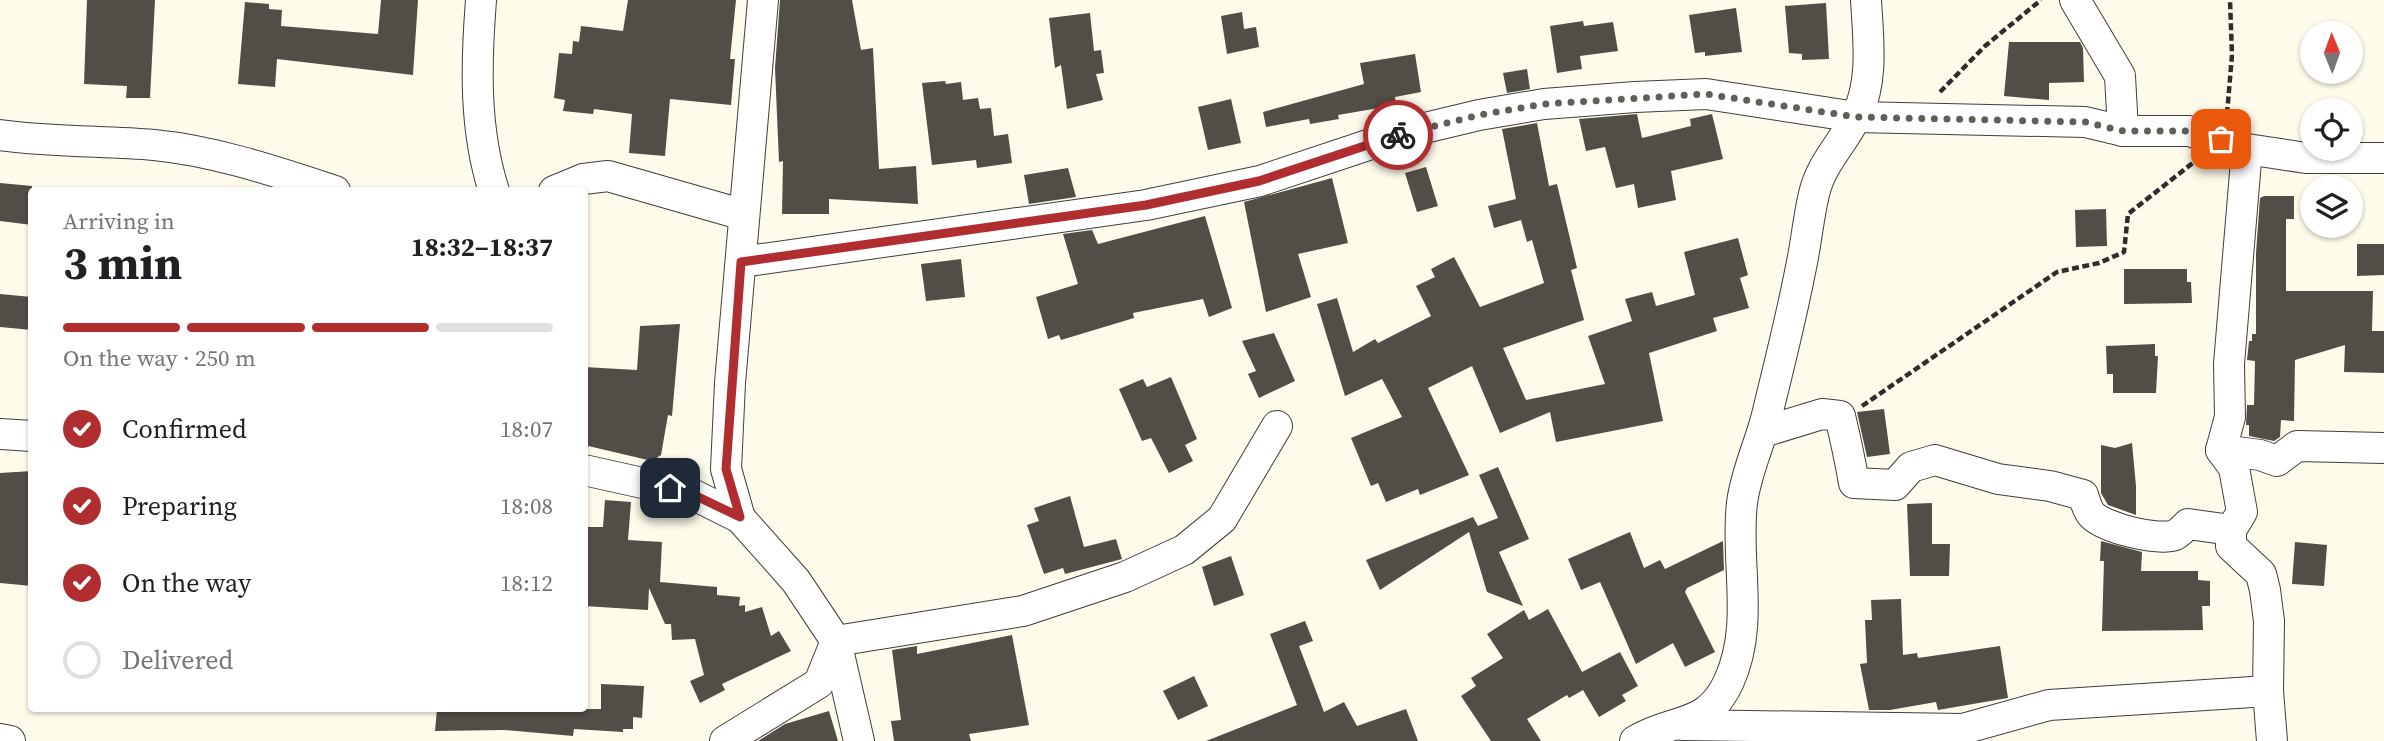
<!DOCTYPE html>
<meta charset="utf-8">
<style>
body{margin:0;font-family:"Source Serif 4",serif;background:#f6f6f6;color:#202124;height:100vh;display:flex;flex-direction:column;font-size:26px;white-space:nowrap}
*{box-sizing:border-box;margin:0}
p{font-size:23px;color:#757577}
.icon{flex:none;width:38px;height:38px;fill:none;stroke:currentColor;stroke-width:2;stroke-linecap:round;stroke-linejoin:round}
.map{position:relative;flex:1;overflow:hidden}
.sheet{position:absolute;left:28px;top:187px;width:560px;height:525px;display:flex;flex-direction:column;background:#fff;border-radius:7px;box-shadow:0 2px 5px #0004}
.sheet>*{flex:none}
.needle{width:46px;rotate:359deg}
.buttons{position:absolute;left:2300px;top:21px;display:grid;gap:14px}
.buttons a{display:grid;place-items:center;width:63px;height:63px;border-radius:50%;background:#fff;box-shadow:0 2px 5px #0004;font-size:35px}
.pin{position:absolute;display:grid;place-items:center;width:60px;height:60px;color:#fff;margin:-30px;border-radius:14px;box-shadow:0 4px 10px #0006}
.courier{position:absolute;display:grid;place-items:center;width:70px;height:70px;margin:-35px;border:5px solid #b02e2f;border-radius:50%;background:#fff;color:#222;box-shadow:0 2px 9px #0007}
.summary em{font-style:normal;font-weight:700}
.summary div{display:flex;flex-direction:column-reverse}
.summary{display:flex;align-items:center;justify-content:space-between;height:119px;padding:0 35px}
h1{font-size:46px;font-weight:700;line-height:52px}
.bar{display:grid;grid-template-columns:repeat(4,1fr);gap:10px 7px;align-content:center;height:84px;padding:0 35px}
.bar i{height:9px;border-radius:5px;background:#e0e0e0}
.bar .active{background:#b02e2f}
.bar p{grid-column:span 4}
ol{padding:0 35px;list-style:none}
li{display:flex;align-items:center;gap:21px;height:77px}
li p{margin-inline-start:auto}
li .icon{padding:7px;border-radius:50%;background:#b02e2f;color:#fff;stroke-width:4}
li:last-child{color:#757577}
li i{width:38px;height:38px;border:4px solid #e0e0e0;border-radius:50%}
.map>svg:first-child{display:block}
.building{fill:#534d48}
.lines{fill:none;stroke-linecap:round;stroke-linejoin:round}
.minor-casing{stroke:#3e3e3e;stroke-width:32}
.path{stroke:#2d2d2d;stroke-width:4.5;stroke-dasharray:7 3.5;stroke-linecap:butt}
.minor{stroke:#fff;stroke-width:30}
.done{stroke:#605f59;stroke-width:7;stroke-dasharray:0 12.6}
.route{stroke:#b02e2f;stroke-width:9}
</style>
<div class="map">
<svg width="2384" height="741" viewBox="0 0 2384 741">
<rect width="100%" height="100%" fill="#fefbeb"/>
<!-- building -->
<g class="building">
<polygon points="87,0 155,0 150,98 126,98 127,86 84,84"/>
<polygon points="381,0 418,0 413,75 277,59 275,87 238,84 245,2 269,4 269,9 282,10 281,26 378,34"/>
<polygon points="628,0 736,0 730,59 735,59 731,105 670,99 665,156 629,153 632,114 594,109 593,114 563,111 565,100 554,98 559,53 572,54 573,41 579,42 581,26 623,31"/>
<polygon points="780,0 852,0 861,50 873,48 879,169 916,166 918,204 829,199 829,214 782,214 783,161 779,162 775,68"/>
<polygon points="1826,3 1829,59 1802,60 1802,54 1789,53 1785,6"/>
<polygon points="1736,8 1742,52 1705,56 1705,52 1695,53 1689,15"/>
<polygon points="1242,12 1244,29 1256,27 1259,47 1227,54 1221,16"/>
<polygon points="1090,13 1094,51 1101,50 1104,73 1096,74 1103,100 1067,109 1061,65 1055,68 1049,18"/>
<polygon points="1583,21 1584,26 1613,22 1618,51 1580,56 1582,69 1557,73 1550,26"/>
<polygon points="2009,42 2080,42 2083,48 2084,82 2049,83 2049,100 2004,96"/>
<polygon points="1415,54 1421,92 1395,97 1396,105 1338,115 1339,119 1310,124 1309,119 1266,127 1263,112 1364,84 1360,63"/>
<polygon points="1527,69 1530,89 1507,93 1503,73"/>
<polygon points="945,81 946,84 961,82 963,100 978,98 980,109 991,108 994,136 1008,134 1012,163 977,168 976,160 932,165 922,83"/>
<polygon points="1231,99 1241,143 1208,150 1198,107"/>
<polygon points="1637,114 1642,138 1691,126 1690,119 1712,114 1723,159 1671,171 1676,200 1638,208 1634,184 1616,188 1605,147 1586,151 1579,119"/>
<polygon points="1537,123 1549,186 1557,184 1577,268 1571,270 1584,320 1503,348 1526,400 1605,384 1588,336 1632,321 1625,299 1652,292 1656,306 1695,295 1684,252 1738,238 1748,275 1740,278 1749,308 1713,318 1717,331 1649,353 1663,421 1556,442 1550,412 1500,433 1472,366 1428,388 1469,475 1420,495 1418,489 1386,502 1378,483 1371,486 1351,438 1402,417 1382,379 1345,396 1317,304 1337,298 1353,352 1375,339 1378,343 1431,316 1416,286 1435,277 1431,269 1454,257 1480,307 1544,283 1532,240 1527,242 1521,220 1494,228 1488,206 1516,199 1502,129"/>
<polygon points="1426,167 1438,206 1417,212 1405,173"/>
<polygon points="1068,168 1076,197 1029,204 1024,175"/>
<polygon points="1332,178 1348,243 1298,254 1311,297 1266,312 1244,202"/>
<polygon points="0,183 32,186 32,225 0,221"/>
<polygon points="2264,196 2294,196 2294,219 2286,219 2286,291 2373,291 2372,331 2384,331 2384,373 2344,372 2345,345 2295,360 2294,421 2281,420 2280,437 2274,441 2249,436 2249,425 2246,425 2247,405 2254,405 2255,361 2247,360 2249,341 2252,341 2252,334 2256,334 2256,253 2260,198"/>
<polygon points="2106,209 2107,246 2076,247 2075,210"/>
<polygon points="1205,216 1232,308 1209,317 1203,299 1133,313 1134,318 1061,340 1059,335 1048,339 1036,297 1078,284 1063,234 1092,230 1098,244"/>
<polygon points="2357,244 2384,244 2384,275 2357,276"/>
<polygon points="961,259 965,297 926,301 921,264"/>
<polygon points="2124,269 2187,269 2187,282 2191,282 2192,303 2124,304"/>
<polygon points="0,294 32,297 32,330 0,327"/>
<polygon points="680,324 672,416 668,415 661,455 652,461 584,445 584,367 637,370 640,326"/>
<polygon points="1274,333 1295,381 1259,398 1248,374 1256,371 1242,341"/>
<polygon points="2155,344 2155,356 2158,356 2156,393 2113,393 2113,374 2107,374 2106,346"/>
<polygon points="1171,377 1197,439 1185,445 1193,461 1169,473 1151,438 1142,441 1119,389 1143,379 1147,387"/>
<polygon points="1884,409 1890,454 1867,457 1857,412"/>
<polygon points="2132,443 2136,486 2136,515 2108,505 2101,493 2101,445 2115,448"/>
<polygon points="1498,467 1529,539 1499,552 1523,606 1487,592 1469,532 1380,590 1366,560 1473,517 1478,526 1498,518 1479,475"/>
<polygon points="32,471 32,586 0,583 0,473"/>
<polygon points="1070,496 1084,547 1116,539 1122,559 1065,574 1063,568 1044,574 1027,525 1039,521 1034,508"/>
<polygon points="605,500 631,502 628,540 662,542 660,582 717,587 717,595 740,597 739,606 745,605 745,612 762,607 771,636 779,631 791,651 722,684 725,690 700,703 690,681 704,675 695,639 672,640 671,624 665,624 649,588 648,610 584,606 584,527 603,527"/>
<polygon points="1932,503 1932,544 1950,544 1949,576 1910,576 1907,504"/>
<polygon points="1630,532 1644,568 1660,560 1665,569 1723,541 1724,570 1687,588 1685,592 1715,652 1685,667 1673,643 1636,664 1600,582 1581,590 1568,559"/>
<polygon points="2101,541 2142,552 2141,571 2198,571 2198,580 2210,581 2210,606 2202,606 2203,630 2102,631 2104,561 2100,561"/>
<polygon points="2295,542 2327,545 2324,586 2292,584"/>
<polygon points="1231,556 1244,595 1214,606 1202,567"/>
<polygon points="1901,599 1903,655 1917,653 1918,658 2000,646 2008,698 1938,710 1936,702 1890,710 1869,710 1860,664 1867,663 1865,620 1872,620 1871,600"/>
<polygon points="1548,609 1582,672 1620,652 1638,686 1622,695 1626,701 1599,717 1583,690 1569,698 1567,695 1527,719 1541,741 1491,741 1461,696 1476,686 1471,678 1503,658 1487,634 1524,610 1529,620"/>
<polygon points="1305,621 1313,641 1299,646 1324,712 1344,702 1357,726 1406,709 1418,741 1206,741 1297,705 1270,634"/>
<polygon points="1012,635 1029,725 969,734 971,741 894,741 891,721 901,720 892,650 917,646 917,654"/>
<polygon points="1194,676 1208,706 1178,720 1163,691"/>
<polygon points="601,684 644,686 642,718 633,717 633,729 623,729 623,732 574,729 573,736 504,730 435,731 437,709 601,709"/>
<polygon points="829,711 838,741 758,741 785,724"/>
</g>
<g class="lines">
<defs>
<g id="minor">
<path d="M481,0C476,64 474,129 494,191"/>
<polyline points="763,0 730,383 726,469 740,518 796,581 836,641 859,741"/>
<polyline points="2075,0 2120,76 2123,131"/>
<path d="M0,135C52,142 103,141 154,145C216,151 277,172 335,191"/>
<polyline points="2247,149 2229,364 2230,417 2221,450 2234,468 2242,512 2231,530 2231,546 2261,574 2265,590 2269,621 2268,691 2272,741"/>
<polyline points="554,191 583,179 608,176 744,215"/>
<polyline points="741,262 1146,205 1260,181 1404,133 1479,115 1544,104 1635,97 1706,94 1856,117 2085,122 2123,131 2189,131 2247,149 2306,158 2384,158"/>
<path d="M1763,432L1822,414L1840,416C1845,437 1850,460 1854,483L1895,485L1911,467L1935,460L1998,479L2050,486L2083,495C2085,501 2088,511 2092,515C2106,529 2159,541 2175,535C2179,533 2185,527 2188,524L2231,530"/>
<polyline points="0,434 32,436"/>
<polyline points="2221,450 2260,455 2277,461 2297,446 2384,448"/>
<polyline points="584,470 692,494 740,518"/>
<polyline points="1683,725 1963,729 2049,705 2268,691"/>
<polyline points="0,739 10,741"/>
<polyline points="725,741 819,683 836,641 1023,611 1125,577 1184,550 1222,519 1277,426"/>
<path d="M1635,741C1673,717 1707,730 1729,681C1755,624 1735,562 1742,503C1746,471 1761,442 1768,411C1779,365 1791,319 1800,272C1806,246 1808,219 1814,194C1821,163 1844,142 1857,115C1874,80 1868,37 1866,0"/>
</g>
</defs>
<!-- minor casing -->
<use href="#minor" class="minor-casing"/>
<!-- path -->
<g class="path">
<polyline points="1940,92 1985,46 2041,0"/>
<polyline points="2227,114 2232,55 2230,0"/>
<polyline points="1862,406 2057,272 2099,263 2124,252 2128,214 2194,162"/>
</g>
<!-- minor -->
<use href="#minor" class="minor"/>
</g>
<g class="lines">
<!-- done -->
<polyline class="done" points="1398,135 1479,115 1544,104 1706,94 1856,117 2085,122 2123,131 2189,131 2221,139"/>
<!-- route -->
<polyline class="route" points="670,488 692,494 740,517 726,469 741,262 1146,205 1259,181 1398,135"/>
</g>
</svg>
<div class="buttons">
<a><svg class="needle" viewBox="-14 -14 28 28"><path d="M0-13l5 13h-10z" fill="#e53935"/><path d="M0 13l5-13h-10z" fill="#757577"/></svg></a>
<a><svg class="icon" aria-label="locate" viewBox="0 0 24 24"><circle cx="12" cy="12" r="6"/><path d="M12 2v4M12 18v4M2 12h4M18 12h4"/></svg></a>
<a><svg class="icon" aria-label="layers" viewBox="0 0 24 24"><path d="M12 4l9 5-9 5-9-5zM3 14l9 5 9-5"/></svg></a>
</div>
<div class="pin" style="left:2221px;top:139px;background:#ea580c"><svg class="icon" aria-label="bag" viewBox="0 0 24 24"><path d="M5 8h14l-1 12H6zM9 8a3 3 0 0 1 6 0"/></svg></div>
<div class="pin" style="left:670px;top:488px;background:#1f2937"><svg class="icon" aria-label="home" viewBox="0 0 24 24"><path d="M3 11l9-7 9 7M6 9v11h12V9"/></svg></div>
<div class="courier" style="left:1398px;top:135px"><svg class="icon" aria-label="bike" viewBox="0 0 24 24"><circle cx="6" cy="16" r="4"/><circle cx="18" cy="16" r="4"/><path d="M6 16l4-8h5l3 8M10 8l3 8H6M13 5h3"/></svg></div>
<section class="sheet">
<div class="summary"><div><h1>3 min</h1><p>Arriving in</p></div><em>18:32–18:37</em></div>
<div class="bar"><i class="active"></i><i class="active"></i><i class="active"></i><i></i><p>On the way · 250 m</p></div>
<ol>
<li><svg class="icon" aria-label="check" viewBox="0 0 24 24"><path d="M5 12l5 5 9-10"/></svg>Confirmed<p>18:07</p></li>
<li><svg class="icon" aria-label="check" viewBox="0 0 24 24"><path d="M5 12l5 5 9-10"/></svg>Preparing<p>18:08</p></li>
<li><svg class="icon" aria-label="check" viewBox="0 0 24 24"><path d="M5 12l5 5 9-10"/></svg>On the way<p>18:12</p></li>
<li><i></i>Delivered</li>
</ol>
</section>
</div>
